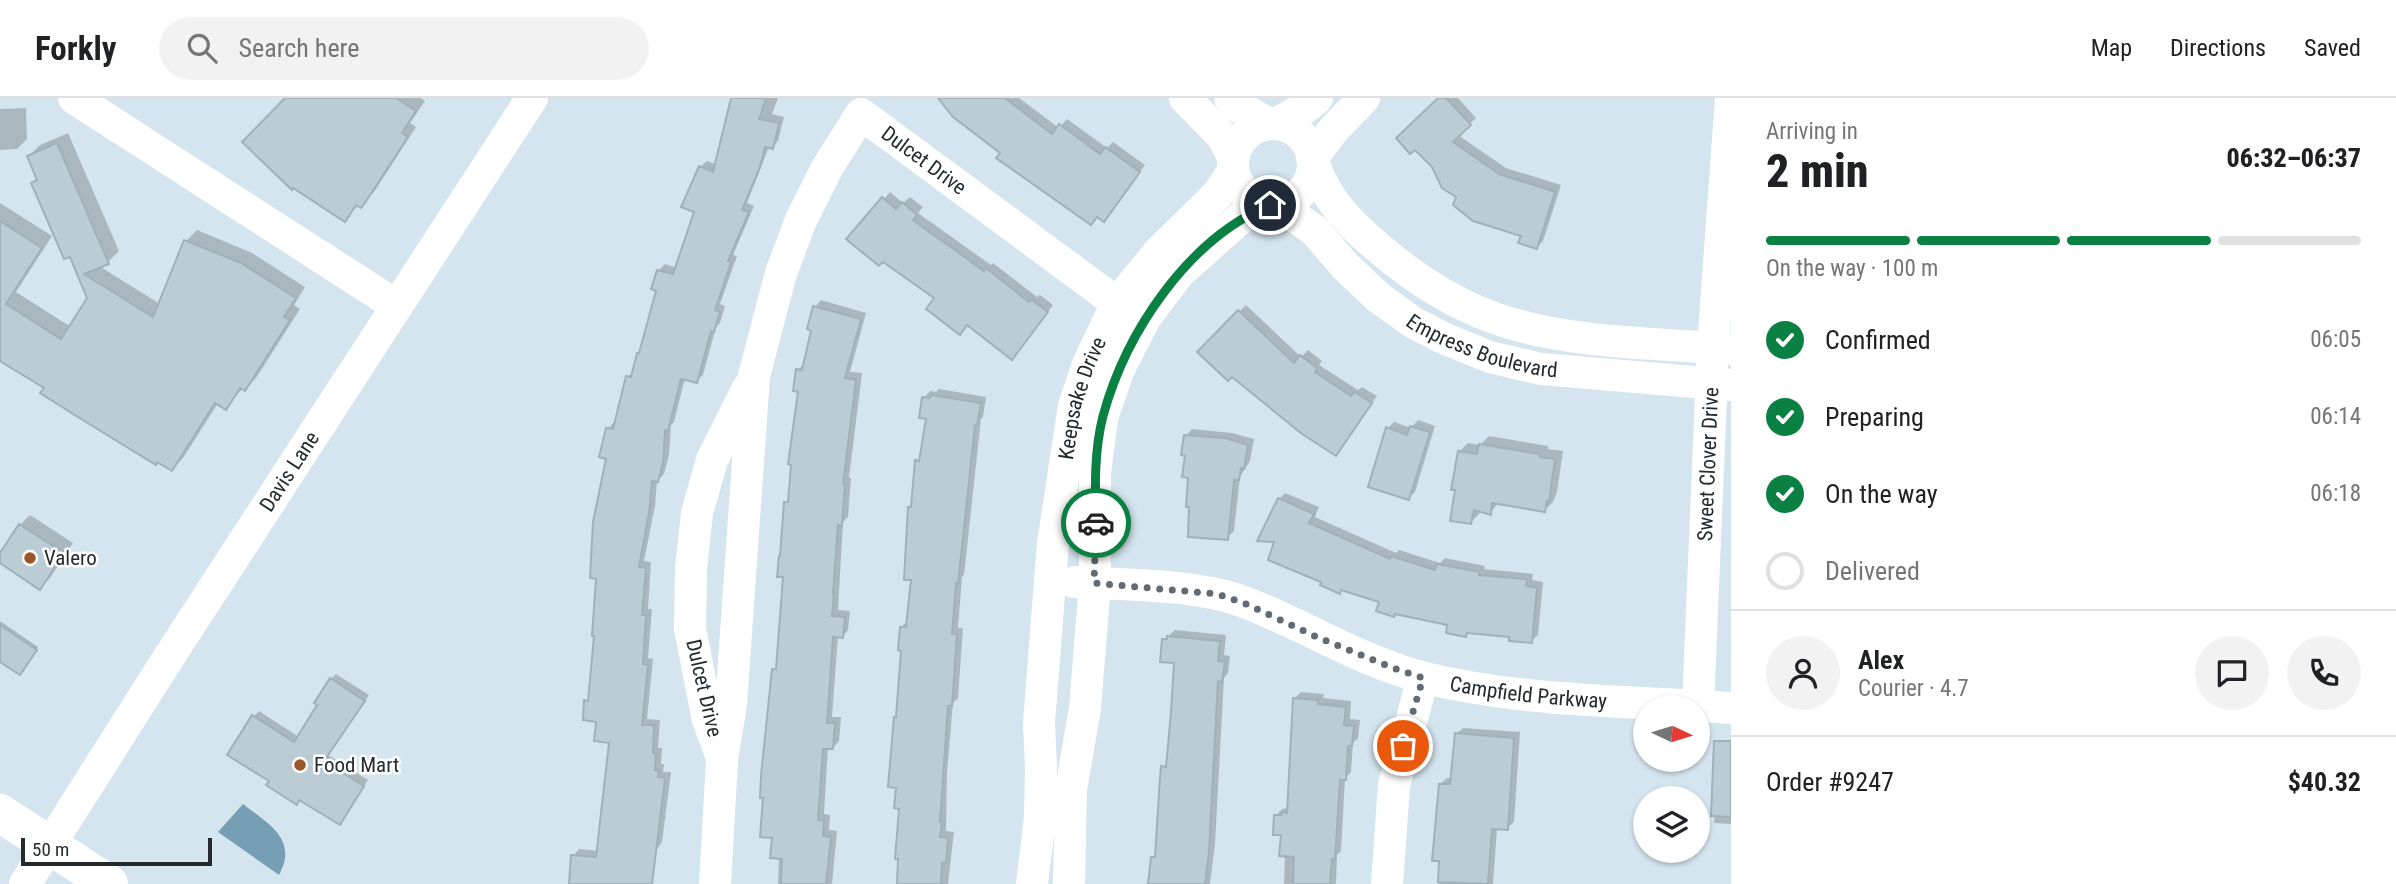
<!DOCTYPE html>
<meta charset="utf-8">
<style>
body{margin:0;font-family:"Roboto Condensed",sans-serif;background:#f2f2f2;color:#202124;height:100vh;display:flex;flex-direction:column;font-size:26px;white-space:nowrap}
*{box-sizing:border-box;margin:0}
p{font-size:23px;color:#757577}
.icon{flex:none;width:38px;height:38px;fill:none;stroke:currentColor;stroke-width:2;stroke-linecap:round;stroke-linejoin:round}
.map{position:relative;flex:1;overflow:hidden}
.details{display:flex;flex-direction:column;background:#fff;width:665px}
.details>*{flex:none}
.needle{width:46px;rotate:94deg}
.buttons{position:absolute;left:1633px;top:597px;display:grid;gap:14px}
.buttons a{display:grid;place-items:center;width:77px;height:77px;border-radius:50%;background:#fff;box-shadow:0 2px 5px #0004;font-size:35px}
.scale{position:absolute;left:21px;bottom:18px;width:191px;box-sizing:border-box;padding-left:7px;border:4px solid #242a2e;border-top:0;font-size:19px;line-height:24px;white-space:nowrap;color:#242a2e;-webkit-text-stroke:5px #fff;paint-order:stroke}
.pin{position:absolute;display:grid;place-items:center;width:60px;height:60px;color:#fff;margin:-30px;border:4px solid #fff;border-radius:50%;box-shadow:0 2px 7px #0007}
.courier{position:absolute;display:grid;place-items:center;width:70px;height:70px;margin:-35px;border:5px solid #0b8043;border-radius:50%;background:#fff;color:#222;box-shadow:0 2px 9px #0007}
.headline em{font-style:normal;font-weight:800}
.headline div{display:flex;flex-direction:column-reverse}
.headline{display:flex;align-items:center;justify-content:space-between;height:119px;padding:0 35px}
h1{font-size:46px;font-weight:800;line-height:52px}
.bar{display:grid;grid-template-columns:repeat(4,1fr);gap:10px 7px;align-content:center;height:84px;padding:0 35px}
.bar i{height:9px;border-radius:5px;background:#e0e0e0}
.bar .selected{background:#0b8043}
.bar p{grid-column:span 4}
.line{display:flex;align-items:center;gap:18px;padding:0 35px;border-top:2px solid #e0e0e0}
.line div{flex:1}
.round{display:grid;place-items:center;flex:none;width:74px;height:74px;border-radius:37px;background:#f2f2f2}
ol{padding:0 35px;list-style:none}
li{display:flex;align-items:center;gap:21px;height:77px}
li p{margin-inline-start:auto}
li .icon{padding:7px;border-radius:50%;background:#0b8043;color:#fff;stroke-width:4}
li:last-child{color:#757577}
li i{width:38px;height:38px;border:4px solid #e0e0e0;border-radius:50%}
header{display:flex;align-items:center;gap:42px;box-sizing:border-box;height:98px;padding:0 35px;background:#fff;border-bottom:2px solid #e0e0e0}
header strong{font-size:33px}
nav{display:flex;gap:38px;margin-inline-start:auto;font-size:24px}
.search{width:490px;height:63px;background:#f2f2f2;display:flex;align-items:center;gap:18px;box-sizing:border-box;padding:0 24px;border-radius:38px;color:#757577;font-size:26px}
main{display:flex;flex:1;min-height:0}
.map>svg:first-child{display:block}
.water{fill:#769fb5}
.shadow{fill:#0003}
.building{fill:#bbccd5;stroke:#a0b1ba;stroke-width:2}
.lines{fill:none;stroke-linecap:round;stroke-linejoin:round}
.minor{stroke:#fff;stroke-width:32}
.major{stroke:#fff;stroke-width:38}
.done{stroke:#626b72;stroke-width:7;stroke-dasharray:0 12.6}
.route{stroke:#0b8043;stroke-width:9}
.poi-dot{fill:#9a5727;stroke:#fff;stroke-width:2.5}
.labels{text-anchor:middle;dominant-baseline:central;stroke-width:5;stroke-linejoin:round;paint-order:stroke}
.street-label{font-size:21px;fill:#242a2e;stroke:#fff}
.poi-label{font-size:21px;fill:#242a2e;stroke:#fff;text-anchor:start}
</style>
<header>
<strong>Forkly</strong>
<div class="search"><svg class="icon" aria-label="search" viewBox="0 0 24 24"><circle cx="10" cy="10" r="6"/><path d="M15 15l6 6"/></svg>Search here</div>
<nav><a>Map</a><a>Directions</a><a>Saved</a></nav>
</header>
<main>
<div class="map">
<svg width="1731" height="786" viewBox="0 0 1731 786">
<rect width="100%" height="100%" fill="#d5e5ef"/>
<!-- water -->
<path class="water" d="M243,706C267,725 299,741 279,777L218,734Z"/>
<!-- shadow -->
<g class="shadow">
<polygon points="287,0 421,0 425,3 410,25 416,29 374,94 360,107 359,106 345,122"/>
<polygon points="733,0 778,0 772,16 784,19 778,43 772,49 769,49 747,105 754,108 733,157 737,158 720,206 725,208 720,225 716,229 703,277 696,283 685,280 674,324 671,327 669,357 664,376 657,383 655,408 644,463 651,464 648,511 652,511 648,560 653,561 647,621 660,622 658,650 662,650 661,666 664,666 663,674 671,674 662,744 632,786 570,786 573,758 579,751 599,753 611,643 586,603 590,600 608,359 608,331 614,324 617,325 628,279 634,273 641,253 658,191 658,173 665,166 677,170 696,113 700,69 707,63 717,67"/>
<polygon points="950,0 1019,0 1059,30 1067,21 1107,50 1113,44 1145,67 1104,122 1002,55"/>
<polygon points="1440,0 1458,0 1476,20 1458,37 1506,70 1561,87 1543,143 1537,149 1523,137 1458,99"/>
<polygon points="26,10 27,41 17,51 0,52 0,11"/>
<polygon points="68,35 119,153 108,164 99,168 160,206 186,143 197,132 252,155 305,189 294,207 300,211 256,280 245,291 243,290 226,310 218,305 183,360 172,371 0,262 0,105 52,138 16,194 71,229 89,200 71,156 33,86 38,80 29,58 40,47"/>
<polygon points="890,94 903,105 910,99 923,109 918,115 991,167 993,165 1037,199 1040,197 1053,207 1019,253 937,199 884,101"/>
<polygon points="821,202 866,215 850,274 862,275 849,380 851,380 848,419 843,424 838,512 850,513 848,532 842,539 838,538 832,619 841,619 839,643 833,650 828,649 824,716 830,717 829,732 837,733 832,786 778,786 779,759 774,572 778,567 784,477 786,405 790,401 800,293 798,272 805,265 813,232 815,209"/>
<polygon points="1246,207 1301,259 1308,252 1322,263 1319,267 1358,292 1362,289 1377,298 1336,356 1200,254"/>
<polygon points="939,291 986,299 983,319 981,321 970,422 964,477 962,479 958,530 963,530 958,600 953,605 947,675 946,733 954,734 948,786 899,786 901,709 897,688 895,619 898,617 902,551 901,529 909,522 912,480 910,410 913,407 917,363 922,358 928,320 924,300 930,293 936,294"/>
<polygon points="1418,322 1435,328 1415,394 1408,400 1388,330 1394,324 1411,330"/>
<polygon points="1192,331 1232,335 1254,341 1250,363 1240,379 1234,433 1227,440 1190,378 1186,338"/>
<polygon points="1489,338 1548,348 1548,351 1563,353 1557,394 1553,404 1545,412 1499,404 1490,415 1480,412 1479,416 1471,424 1459,354 1468,345 1480,347"/>
<polygon points="1285,395 1319,409 1315,419 1396,455 1399,452 1440,465 1445,460 1485,468 1484,471 1533,476 1532,482 1543,484 1538,537 1531,543 1511,537 1469,534 1466,537 1449,525 1323,483 1276,443 1279,401"/>
<polygon points="30,417 73,445 50,480 40,489 0,463 0,458 20,427"/>
<polygon points="0,523 38,549 23,572 0,562"/>
<polygon points="1175,532 1226,537 1224,557 1230,558 1228,575 1224,580 1215,746 1210,786 1146,786 1151,778 1152,760 1157,755 1163,669 1168,664 1176,564 1164,542"/>
<polygon points="336,576 369,597 328,657 368,682 344,720 271,682 254,618 259,613 299,639 319,607 331,581"/>
<polygon points="1301,594 1324,596 1323,600 1351,603 1350,621 1360,622 1358,640 1353,645 1351,674 1345,680 1341,753 1337,757 1336,786 1284,786 1285,756 1282,736 1276,717 1282,711 1289,710 1294,601"/>
<polygon points="1463,630 1520,634 1514,724 1507,730 1497,730 1493,786 1439,786 1440,686 1447,680 1452,680 1456,636"/>
<polygon points="1731,656 1731,726 1714,725 1715,716"/>
</g>
<!-- building -->
<g class="building">
<polygon points="285,0 396,0 416,13 402,35 408,39 365,105 361,110 356,107 345,124 293,90 292,92 242,44"/>
<polygon points="731,0 766,0 759,21 779,25 773,51 765,49 760,69 742,112 749,114 728,163 731,164 715,212 720,214 714,234 711,233 697,285 681,281 668,333 665,332 663,365 658,384 652,383 649,415 639,469 646,470 642,517 646,517 643,566 648,567 642,627 654,627 653,655 656,656 655,672 659,673 658,679 665,680 652,786 569,786 571,757 596,759 609,645 594,643 596,624 583,622 584,602 588,603 594,538 592,538 596,481 590,480 593,424 606,361 599,359 606,330 613,331 626,278 631,279 637,255 639,255 656,193 651,191 657,172 673,176 694,114 681,109 699,68 713,74"/>
<polygon points="938,0 1005,0 1052,36 1059,26 1100,56 1105,49 1140,74 1104,124 1097,119 1091,127 996,60 1000,55 953,19"/>
<polygon points="1438,0 1446,0 1471,27 1453,44 1499,76 1555,94 1537,151 1518,145 1521,138 1473,123 1453,107 1456,99 1442,90 1432,69 1415,52 1410,56 1396,40"/>
<polygon points="57,45 109,166 84,176 153,219 184,142 241,165 296,200 284,219 290,222 245,293 240,290 226,312 215,305 172,373 157,364 156,367 73,316 40,295 44,290 0,263 0,123 42,150 6,206 61,241 87,200 70,159 64,161 31,85 37,82 27,58"/>
<polygon points="882,99 896,111 902,104 917,117 913,122 984,173 986,170 1029,204 1032,202 1048,214 1012,262 967,227 960,237 926,211 934,200 883,164 879,168 846,141"/>
<polygon points="813,208 861,221 845,280 856,282 843,386 845,386 842,428 838,427 833,496 834,496 832,518 845,519 843,540 833,539 827,625 835,625 833,651 823,651 818,722 824,723 823,738 831,739 826,786 781,786 782,761 770,760 772,740 760,739 763,700 760,700 761,678 772,571 776,571 783,479 777,479 779,458 780,458 784,404 788,404 791,367 788,366 798,294 793,293 796,271 802,272 811,233 807,231"/>
<polygon points="1238,212 1294,265 1300,257 1317,270 1315,274 1351,298 1354,294 1372,305 1336,358 1302,336 1232,279 1228,283 1197,254"/>
<polygon points="931,297 981,305 977,327 975,327 964,430 958,485 956,485 952,536 957,536 952,608 948,608 940,724 942,724 940,739 948,740 946,765 942,765 941,786 897,786 898,761 895,761 899,711 894,710 896,690 888,689 894,619 896,619 901,553 898,552 900,529 906,529 911,482 904,482 908,409 911,409 915,362 919,363 926,321 919,320 922,299 930,300"/>
<polygon points="1410,328 1430,334 1409,402 1368,389 1386,329 1407,337"/>
<polygon points="1184,337 1225,340 1248,347 1244,371 1241,370 1239,382 1234,382 1228,442 1188,439 1189,409 1186,409 1188,380 1182,379 1185,358 1181,357"/>
<polygon points="1479,346 1540,356 1540,359 1555,361 1549,404 1547,403 1545,414 1492,405 1491,417 1474,412 1471,426 1450,423 1455,392 1451,392 1458,353 1477,356"/>
<polygon points="1278,400 1314,416 1309,425 1390,461 1391,458 1435,472 1437,466 1479,474 1479,477 1527,481 1526,488 1537,490 1532,545 1509,543 1509,539 1467,535 1466,539 1446,535 1447,527 1395,516 1394,519 1376,513 1379,504 1341,492 1340,496 1320,487 1321,484 1268,462 1274,444 1257,443"/>
<polygon points="19,426 64,455 40,492 0,465 0,455"/>
<polygon points="0,527 37,552 20,577 0,564"/>
<polygon points="1167,538 1220,543 1218,563 1225,564 1222,584 1218,583 1209,753 1205,786 1148,786 1151,759 1155,759 1160,679 1161,668 1166,669 1171,614 1174,565 1160,564 1162,541 1167,541"/>
<polygon points="330,580 365,603 324,663 364,688 340,727 299,702 297,707 266,687 269,683 227,657 252,617 294,644 317,607 314,605"/>
<polygon points="1293,600 1318,602 1318,606 1346,609 1344,627 1354,628 1352,648 1348,648 1346,682 1340,682 1335,761 1332,761 1330,786 1293,786 1294,759 1279,758 1281,737 1273,737 1274,717 1281,717 1282,714 1287,715"/>
<polygon points="1455,635 1514,640 1508,732 1492,731 1488,786 1438,784 1439,763 1432,763 1439,686 1450,686"/>
<polygon points="1714,643 1731,643 1731,719 1711,718"/>
</g>
<g class="lines">
<!-- minor -->
<g class="minor">
<polyline points="74,0 397,208"/>
<polyline points="1185,0 1223,39 1233,59"/>
<polyline points="1230,0 1237,8 1270,26"/>
<circle cx="1273" cy="66" r="40"/>
<polyline points="1276,26 1306,9 1317,0"/>
<polyline points="1312,60 1334,31 1364,0"/>
<path d="M1314,66C1327,104 1351,127 1381,152C1415,181 1453,205 1494,220C1567,246 1655,245 1731,251"/>
<path id="s1" d="M1276,106L1314,132L1346,169L1379,200L1414,225L1443,240L1490,259L1541,271L1731,287"/>
<path id="s2" d="M1075,484C1127,487 1195,486 1244,504C1305,527 1361,564 1425,580C1525,604 1629,603 1731,610"/>
<path id="s3" d="M1698,608L1713,249L1731,0"/>
<polyline points="721,657 708,622 690,531 691,471 697,415 712,362 748,290"/>
<path id="s4" d="M25,786L169,559L532,0"/>
<path id="s5" d="M715,786L722,662L731,606L754,278L781,175L801,122L827,70L861,16L1117,205"/>
<path id="s6" d="M1032,786L1040,719L1041,670L1039,625L1053,445L1074,308L1088,266L1117,205L1158,155L1218,96L1233,73"/>
<polyline points="1069,786 1071,692 1085,610 1095,485 1095,375 1102,320 1118,273 1145,220 1179,175 1243,118 1270,107"/>
<polyline points="1387,786 1394,687 1423,580"/>
</g>
<!-- major -->
<polyline class="major" points="0,715 109,786"/>
</g>
<g class="lines">
<!-- done -->
<polyline class="done" points="1096,425 1094,485 1217,496 1244,505 1319,540 1393,570 1423,580 1403,648"/>
<!-- route -->
<path class="route" d="M1096,425C1095,390 1094,353 1103,318C1126,234 1188,141 1270,107"/>
</g>
<!-- markers -->
<g class="poi-dot">
<circle cx="30" cy="460" r="7"/>
<circle cx="300" cy="667" r="7"/>
</g>
<g class="labels">
<!-- street labels -->
<g class="street-label">
<text stroke="none"><textPath href="#s5" startOffset="873">Dulcet Drive</textPath></text>
<text stroke="none"><textPath href="#s1" startOffset="256">Empress Boulevard</textPath></text>
<text stroke="none"><textPath href="#s6" startOffset="490">Keepsake Drive</textPath></text>
<text stroke="none"><textPath href="#s3" startOffset="242">Sweet Clover Drive</textPath></text>
<text stroke="none"><textPath href="#s4" startOffset="490">Davis Lane</textPath></text>
<text transform="translate(704 590) rotate(77)">Dulcet Drive</text>
<text stroke="none"><textPath href="#s2" startOffset="472">Campfield Parkway</textPath></text>
</g>
<!-- poi labels -->
<g class="poi-label">
<text x="44" y="460">Valero</text>
<text x="314" y="667">Food Mart</text>
</g>
</g>
</svg>
<div class="buttons">
<a><svg class="needle" viewBox="-14 -14 28 28"><path d="M0-13l5 13h-10z" fill="#e53935"/><path d="M0 13l5-13h-10z" fill="#757577"/></svg></a>
<a><svg class="icon" aria-label="layers" viewBox="0 0 24 24"><path d="M12 4l9 5-9 5-9-5zM3 14l9 5 9-5"/></svg></a>
</div>
<div class="scale">50 m</div>
<div class="pin" style="left:1403px;top:648px;background:#ea580c"><svg class="icon" aria-label="bag" viewBox="0 0 24 24"><path d="M5 8h14l-1 12H6zM9 8a3 3 0 0 1 6 0"/></svg></div>
<div class="pin" style="left:1270px;top:107px;background:#1f2937"><svg class="icon" aria-label="home" viewBox="0 0 24 24"><path d="M3 11l9-7 9 7M6 9v11h12V9"/></svg></div>
<div class="courier" style="left:1096px;top:425px"><svg class="icon" aria-label="car" viewBox="0 0 24 24"><path d="M5 17H2v-5l4-1 3-4h7l3 4 3 1v5h-3M9 17h6M6 11h13"/><circle cx="7" cy="17" r="2"/><circle cx="17" cy="17" r="2"/></svg></div>
</div>
<section class="details">
<div class="headline"><div><h1>2 min</h1><p>Arriving in</p></div><em>06:32–06:37</em></div>
<div class="bar"><i class="selected"></i><i class="selected"></i><i class="selected"></i><i></i><p>On the way · 100 m</p></div>
<ol>
<li><svg class="icon" aria-label="check" viewBox="0 0 24 24"><path d="M5 12l5 5 9-10"/></svg>Confirmed<p>06:05</p></li>
<li><svg class="icon" aria-label="check" viewBox="0 0 24 24"><path d="M5 12l5 5 9-10"/></svg>Preparing<p>06:14</p></li>
<li><svg class="icon" aria-label="check" viewBox="0 0 24 24"><path d="M5 12l5 5 9-10"/></svg>On the way<p>06:18</p></li>
<li><i></i>Delivered</li>
</ol>
<div class="line" style="height:126px"><a class="round"><svg class="icon" aria-label="person" viewBox="0 0 24 24"><circle cx="12" cy="8" r="4"/><path d="M4 21q1-7 8-7t8 7"/></svg></a><div><b>Alex</b><p>Courier · 4.7</p></div><a class="round"><svg class="icon" aria-label="chat" viewBox="0 0 24 24"><path d="M4 5h16v11H9l-5 4z"/></svg></a><a class="round"><svg class="icon" aria-label="phone" viewBox="0 0 24 24"><path d="M5 4h4l2 5-3 2q2 4 5 5l2-3 5 2v4C11 20 4 13 5 4z"/></svg></a></div>
<div class="line" style="height:91px"><div>Order #9247</div><b>$40.32</b></div>
</section>
</main>
